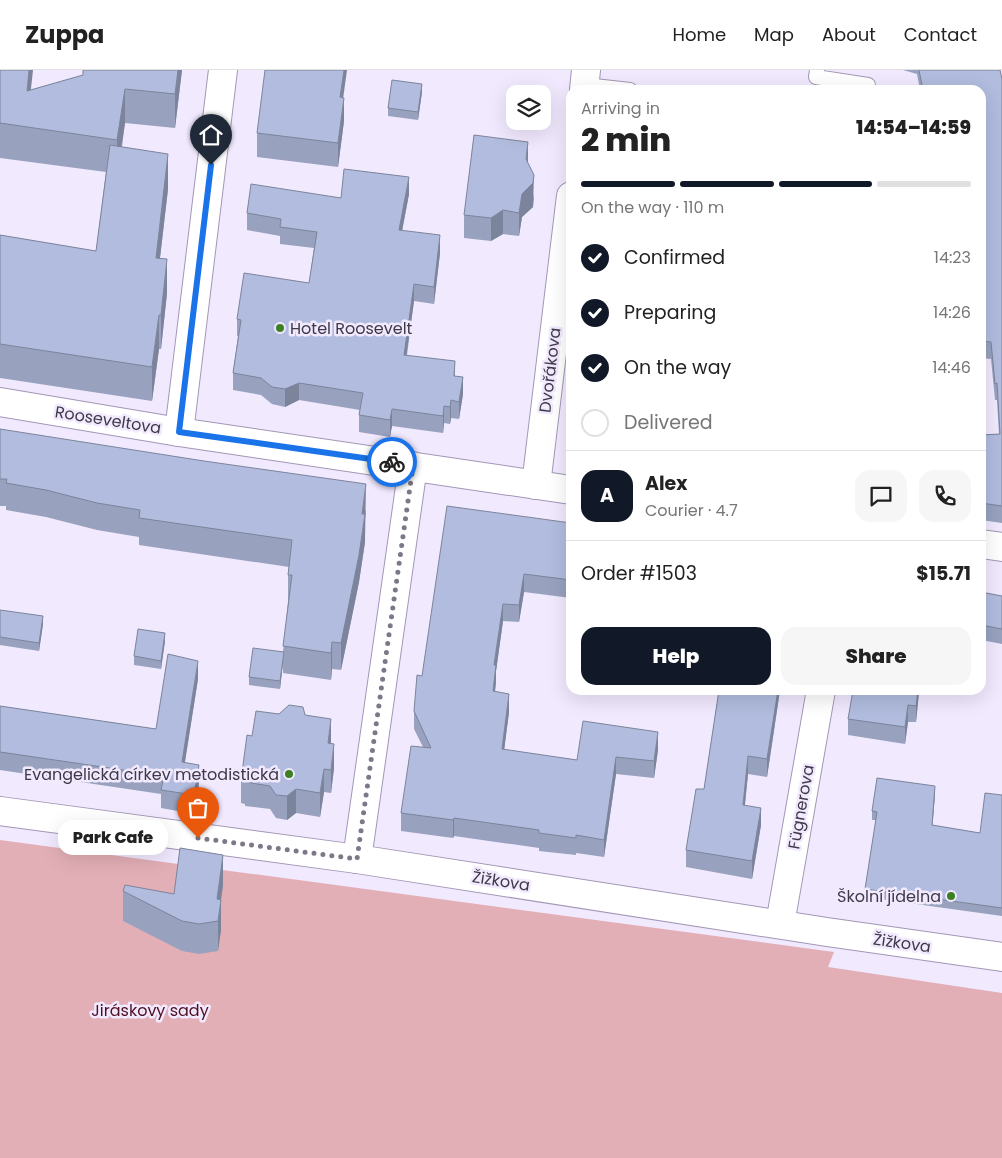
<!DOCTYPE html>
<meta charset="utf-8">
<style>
body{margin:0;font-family:Poppins,sans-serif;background:#f6f6f6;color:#222;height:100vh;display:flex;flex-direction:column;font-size:19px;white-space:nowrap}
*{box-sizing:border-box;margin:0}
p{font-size:16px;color:#767676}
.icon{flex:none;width:28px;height:28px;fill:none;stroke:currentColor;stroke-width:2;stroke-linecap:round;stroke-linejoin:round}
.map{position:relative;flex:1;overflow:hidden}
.sheet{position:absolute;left:566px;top:15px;width:420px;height:610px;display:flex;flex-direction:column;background:#fff;border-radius:15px;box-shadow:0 5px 20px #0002}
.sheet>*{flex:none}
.fabs{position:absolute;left:506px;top:15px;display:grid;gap:10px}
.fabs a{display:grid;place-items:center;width:45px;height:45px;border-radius:10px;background:#fff;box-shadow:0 5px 20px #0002;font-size:25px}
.pin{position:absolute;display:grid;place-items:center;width:42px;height:42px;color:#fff;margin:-51px -21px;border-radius:50% 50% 50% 0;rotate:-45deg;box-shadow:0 0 5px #0007}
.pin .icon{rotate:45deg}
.courier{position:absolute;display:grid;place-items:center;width:50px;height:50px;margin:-25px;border:4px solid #1a73e8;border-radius:50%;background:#fff;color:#222;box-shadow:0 1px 6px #0007}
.bubble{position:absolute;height:35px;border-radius:15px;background:#fff;box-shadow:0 5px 20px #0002;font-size:16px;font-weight:800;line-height:35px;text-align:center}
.summary em{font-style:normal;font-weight:800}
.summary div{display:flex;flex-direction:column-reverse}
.summary{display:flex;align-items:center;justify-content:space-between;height:85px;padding:0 15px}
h1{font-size:32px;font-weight:800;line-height:38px}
.bar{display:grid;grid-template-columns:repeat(4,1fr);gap:8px 5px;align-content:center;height:60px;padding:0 15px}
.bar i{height:6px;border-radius:4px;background:#e0e0e0}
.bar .selected{background:#111827}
.bar p{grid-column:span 4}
.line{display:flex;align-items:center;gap:12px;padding:0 15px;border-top:1px solid #e0e0e0}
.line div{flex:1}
.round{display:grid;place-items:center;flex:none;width:52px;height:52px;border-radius:15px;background:#f6f6f6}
ol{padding:0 15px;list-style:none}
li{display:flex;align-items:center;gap:15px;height:55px}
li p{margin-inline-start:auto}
li .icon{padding:5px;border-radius:50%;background:#111827;color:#fff;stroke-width:4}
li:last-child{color:#767676}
li i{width:28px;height:28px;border:2px solid #e0e0e0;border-radius:50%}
.action{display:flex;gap:10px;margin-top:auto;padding:10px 15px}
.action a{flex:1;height:58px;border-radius:15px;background:#111827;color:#fff;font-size:20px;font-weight:800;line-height:58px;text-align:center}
.action a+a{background:#f6f6f6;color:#222}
header{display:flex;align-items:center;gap:30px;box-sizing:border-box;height:70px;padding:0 25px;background:#fff;border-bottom:1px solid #e0e0e0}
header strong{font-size:24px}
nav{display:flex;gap:28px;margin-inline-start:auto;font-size:18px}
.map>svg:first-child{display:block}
.green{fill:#e3afb6}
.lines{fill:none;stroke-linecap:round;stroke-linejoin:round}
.lane-casing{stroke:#a396b6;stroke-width:16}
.street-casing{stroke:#a396b6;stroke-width:30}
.lane{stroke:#fff;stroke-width:14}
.street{stroke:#fff;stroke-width:28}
.wall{fill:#98a2bf}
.shaded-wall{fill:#7c849b}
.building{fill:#b1bcde;stroke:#7c849b}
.done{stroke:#7d7787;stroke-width:5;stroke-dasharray:0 9}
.route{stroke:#1a73e8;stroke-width:6}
.poi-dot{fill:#3d8023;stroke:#f1e9fe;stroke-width:2}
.labels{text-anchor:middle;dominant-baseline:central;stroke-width:5;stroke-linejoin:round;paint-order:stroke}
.poi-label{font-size:16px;fill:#3f3947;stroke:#f1e9fe;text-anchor:end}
.street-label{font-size:16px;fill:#3f3947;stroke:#f1e9fe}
.park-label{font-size:16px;fill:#500e21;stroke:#f1e9fe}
</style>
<header>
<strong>Zuppa</strong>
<nav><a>Home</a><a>Map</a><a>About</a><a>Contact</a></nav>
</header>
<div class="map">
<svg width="1002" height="1088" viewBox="0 0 1002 1088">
<rect width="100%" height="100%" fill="#f1e9fe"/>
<!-- green -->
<polygon class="green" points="0,770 834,882 828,897 1002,923 1002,1088 0,1088"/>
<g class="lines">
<defs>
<g id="lane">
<polyline points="817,0 816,7 868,15 867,20"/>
<polyline points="585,15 630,20"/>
</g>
<g id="street">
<polyline points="584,20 586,0"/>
<polyline points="0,332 179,362 571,420"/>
<polyline points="179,362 223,0"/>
<polyline points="536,415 571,126"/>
<polyline points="981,474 1002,477"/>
<polyline points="0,741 357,789 827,862 1002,887"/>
<polyline points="357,789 413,396"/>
<polyline points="780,854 821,620"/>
</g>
</defs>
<!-- lane casing -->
<use href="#lane" class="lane-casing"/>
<!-- street casing -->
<use href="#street" class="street-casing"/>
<!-- lane -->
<use href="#lane" class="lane"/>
<!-- street -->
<use href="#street" class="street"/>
</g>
<!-- wall -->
<g class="wall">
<polygon points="0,0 31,20 83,5 83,0 182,0 175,58 125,53 122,77 168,119 160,188 167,223 161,279 159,279 152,331 0,308 0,165 96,181 106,102 0,88"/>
<polygon points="903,0 1000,0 1002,9 1002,453 981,450 981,365 999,364 997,330 995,330 991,289 981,288 981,20 920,20 917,4"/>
<polygon points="422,22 418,50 388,46 388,38"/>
<polygon points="343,28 344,51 338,97 257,87 257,63"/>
<polygon points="528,93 534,129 533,137 522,147 519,166 503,164 491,171 464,168 464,145"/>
<polygon points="409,124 402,161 440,183 434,234 414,231 407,285 455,306 463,324 459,349 451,348 450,354 444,353 443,363 392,356 390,367 359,362 359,345 360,340 299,330 285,337 272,334 261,325 233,320 233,303 238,266 237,266 237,249 309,213 314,178 280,174 280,166 247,160 247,143 341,128"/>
<polygon points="0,359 366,441 365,449 365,472 359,512 341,600 332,599 331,610 283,603 283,592 280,619 249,615 249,607 283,582 288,532 288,505 289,497 139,475 139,467 97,460 46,447 6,440 6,436 0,436"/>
<polygon points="571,453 571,528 524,522 519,552 503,551 496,601 495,621 509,642 504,680 577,690 658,680 654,708 616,704 604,787 576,783 576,785 539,781 539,778 454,766 453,768 401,761 401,743 423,677 414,659 414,641 422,606"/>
<polygon points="981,522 1002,526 1002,574 981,570"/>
<polygon points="0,540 43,554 39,581 0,575"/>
<polygon points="165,571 161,599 134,595 134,586"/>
<polygon points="198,609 185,692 199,713 194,744 161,738 161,724 0,700 0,636 156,659"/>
<polygon points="719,620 780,620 767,707 748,704 745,735 761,755 752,809 686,797 686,780 704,719"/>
<polygon points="919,620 916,652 908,652 905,674 848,665 848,649"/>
<polygon points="279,644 305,645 330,673 334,698 331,723 324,722 320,747 296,743 287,750 276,748 270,739 245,736 245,734 241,733 241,710 252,666"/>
<polygon points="935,724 932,755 980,763 1002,725 1002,846 865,827 865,819 876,750 872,750 872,741"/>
<polygon points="223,815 221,830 221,860 218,881 199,884 182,881 123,851 123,821 174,824"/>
</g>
<!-- shaded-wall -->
<g class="shaded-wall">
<polygon points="29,0 33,0 27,55 27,21"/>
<polygon points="178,0 182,0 175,58 175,24"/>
<polygon points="344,0 347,0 340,51 340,27"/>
<polygon points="422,14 422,22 418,50 418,42"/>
<polygon points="125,19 125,53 117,104 117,70"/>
<polygon points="344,28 344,51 338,97 338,73"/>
<polygon points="528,72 528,95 526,89"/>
<polygon points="168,84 168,119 156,222 156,188"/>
<polygon points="534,105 533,137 522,147 519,166 519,143 522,124"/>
<polygon points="409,107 409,124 399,177 399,160"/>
<polygon points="503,140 503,164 491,171 491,148"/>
<polygon points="440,165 440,183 434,234 434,217"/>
<polygon points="167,189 167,223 161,279 161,245"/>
<polygon points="414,214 414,231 404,302 404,285"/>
<polygon points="159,245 159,279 152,331 152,297"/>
<polygon points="455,291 455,308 454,306"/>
<polygon points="463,307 463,324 459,349 459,332"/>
<polygon points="299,313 299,330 285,337 285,319"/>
<polygon points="451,330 451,348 450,354 450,337"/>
<polygon points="444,336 444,353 443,363 443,346"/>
<polygon points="392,339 392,356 390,367 390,350"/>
<polygon points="366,414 365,472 359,512 341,600 341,573 362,444"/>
<polygon points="524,504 524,522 519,552 519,535"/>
<polygon points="503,534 503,551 496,601 496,613 493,639 494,595"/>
<polygon points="43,546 43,554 39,581 39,573"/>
<polygon points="165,563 165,571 161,599 161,591"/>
<polygon points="332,572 332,599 331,610 331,583"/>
<polygon points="283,584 283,592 280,619 280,611"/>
<polygon points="198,591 198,609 182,710 182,692"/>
<polygon points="778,620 780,620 767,707 767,689"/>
<polygon points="918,620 919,620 919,623 916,652 916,636"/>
<polygon points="509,624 509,642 502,697 502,679"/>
<polygon points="908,635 908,652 905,674 905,657"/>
<polygon points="331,649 331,672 328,696 328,673"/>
<polygon points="658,662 658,680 654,708 654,691"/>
<polygon points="334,674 334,698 331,723 331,700"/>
<polygon points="748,686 748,704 743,752 743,735"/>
<polygon points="616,687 616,704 604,787 604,770"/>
<polygon points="199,695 199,713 194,744 194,725"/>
<polygon points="324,699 324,722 320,747 320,723"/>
<polygon points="935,716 935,724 932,763 932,755"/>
<polygon points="296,719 296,743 287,750 287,726"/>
<polygon points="761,738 761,755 752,809 752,791"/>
<polygon points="454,748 454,766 453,768 453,750"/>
<polygon points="223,785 223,815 218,851 217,829"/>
<polygon points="221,830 221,860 218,881 218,851"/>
</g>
<!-- building -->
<g class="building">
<polygon points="0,0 29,0 27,21 83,5 83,0 178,0 175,24 125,19 117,70 0,53"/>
<polygon points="265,0 344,0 340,27 344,28 338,73 257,63"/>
<polygon points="919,0 1000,0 1002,9 1002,436 981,433 981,365 1000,364 997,313 995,314 991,272 981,271 981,20 923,20"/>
<polygon points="392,10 422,14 418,42 388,38"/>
<polygon points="474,65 528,72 526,89 534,105 533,113 522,124 519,143 503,140 491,148 464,145"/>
<polygon points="110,75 168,84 156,188 167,189 161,245 159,245 152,297 0,274 0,165 96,181"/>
<polygon points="344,99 409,107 399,160 440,165 434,217 414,214 404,285 455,291 454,306 463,307 459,332 451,330 450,337 444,336 443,346 392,339 390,350 359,345 363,323 299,313 285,319 272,317 261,308 233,303 241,250 237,249 244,203 309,213 317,162 280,157 281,149 247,143 251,114 341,128"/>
<polygon points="0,359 204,391 366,414 362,444 365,444 359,485 341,573 332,572 331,583 283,576 292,505 288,505 292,470 139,448 140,440 97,433 46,420 6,413 7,409 0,409"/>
<polygon points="447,436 571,453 571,510 524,504 519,535 503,534 494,595 496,595 493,621 509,624 502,679 577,690 583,651 658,662 654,691 616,687 604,770 576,765 576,768 539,763 539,760 454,748 453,750 401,743 411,676 431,678 414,641 417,605 422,606"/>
<polygon points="981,522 1002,526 1002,559 981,555"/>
<polygon points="0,540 43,546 39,573 0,567"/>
<polygon points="138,559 165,563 161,591 134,586"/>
<polygon points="253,578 284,582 280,611 249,607"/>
<polygon points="168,584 198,591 182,692 199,695 194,725 161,720 164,706 0,682 0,636 156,659"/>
<polygon points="719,620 778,620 767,689 748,686 743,735 761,738 752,791 686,780 696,719 704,719"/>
<polygon points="853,620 918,620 916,636 908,635 905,657 848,649"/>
<polygon points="289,635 303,637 305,645 331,649 328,673 334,674 331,700 324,699 320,723 296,719 287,726 276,725 270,716 245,712 245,710 241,710 247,665 252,666 256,641 279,644"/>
<polygon points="877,708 935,716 932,755 980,763 985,723 1002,725 1002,838 865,819 877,742 872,741"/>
<polygon points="180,778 223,785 217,829 221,830 218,851 199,854 182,851 123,821 125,815 174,824"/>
</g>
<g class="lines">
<!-- done -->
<polyline class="done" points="198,768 357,789 413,396 392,392"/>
<!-- route -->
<polyline class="route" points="211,95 179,362 392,392"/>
</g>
<!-- markers -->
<g class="poi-dot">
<circle cx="280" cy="258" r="5"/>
<circle cx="289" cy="704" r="5"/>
<circle cx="951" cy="826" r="5"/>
</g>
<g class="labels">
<!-- poi labels -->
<g class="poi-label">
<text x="290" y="258" text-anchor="start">Hotel Roosevelt</text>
<text x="279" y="704">Evangelická církev metodistická</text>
<text x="941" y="826">Školní jídelna</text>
</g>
<!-- street labels -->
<g class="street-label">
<text transform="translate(550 300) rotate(-83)">Dvořákova</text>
<text transform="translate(108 350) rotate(9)">Rooseveltova</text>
<text transform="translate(801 737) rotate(-80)">Fügnerova</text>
<text transform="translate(501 811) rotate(9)">Žižkova</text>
<text transform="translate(902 873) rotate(8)">Žižkova</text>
</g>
<!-- park labels -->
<g class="park-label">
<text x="150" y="940">Jiráskovy sady</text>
</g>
</g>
</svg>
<div class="fabs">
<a><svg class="icon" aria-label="layers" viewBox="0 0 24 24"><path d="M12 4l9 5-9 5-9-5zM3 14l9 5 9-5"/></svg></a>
</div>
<div class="pin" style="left:198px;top:768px;background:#ea580c"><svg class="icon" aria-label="bag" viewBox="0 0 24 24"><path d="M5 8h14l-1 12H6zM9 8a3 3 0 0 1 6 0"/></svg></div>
<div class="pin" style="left:211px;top:95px;background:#1f2937"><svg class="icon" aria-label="home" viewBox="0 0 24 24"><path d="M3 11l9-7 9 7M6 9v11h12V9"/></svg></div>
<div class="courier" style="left:392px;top:392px"><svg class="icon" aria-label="bike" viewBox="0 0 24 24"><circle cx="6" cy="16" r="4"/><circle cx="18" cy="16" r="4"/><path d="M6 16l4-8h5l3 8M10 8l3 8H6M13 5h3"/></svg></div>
<div class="bubble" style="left:58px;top:750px;width:110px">Park Cafe</div>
<section class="sheet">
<div class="summary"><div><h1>2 min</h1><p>Arriving in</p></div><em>14:54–14:59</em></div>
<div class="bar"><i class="selected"></i><i class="selected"></i><i class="selected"></i><i></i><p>On the way · 110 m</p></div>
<ol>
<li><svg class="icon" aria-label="check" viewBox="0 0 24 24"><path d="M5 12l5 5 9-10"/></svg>Confirmed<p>14:23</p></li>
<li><svg class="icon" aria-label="check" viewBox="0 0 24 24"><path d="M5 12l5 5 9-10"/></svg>Preparing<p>14:26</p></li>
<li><svg class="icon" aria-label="check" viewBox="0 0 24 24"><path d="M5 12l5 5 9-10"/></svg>On the way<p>14:46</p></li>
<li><i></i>Delivered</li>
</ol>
<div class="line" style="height:90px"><b class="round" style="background:#111827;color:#fff">A</b><div><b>Alex</b><p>Courier · 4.7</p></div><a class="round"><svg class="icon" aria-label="chat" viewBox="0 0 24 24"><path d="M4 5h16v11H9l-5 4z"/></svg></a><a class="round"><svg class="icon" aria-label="phone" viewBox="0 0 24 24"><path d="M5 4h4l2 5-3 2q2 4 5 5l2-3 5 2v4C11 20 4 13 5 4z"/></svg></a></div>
<div class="line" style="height:65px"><div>Order #1503</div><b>$15.71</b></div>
<div class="action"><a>Help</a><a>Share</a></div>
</section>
</div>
